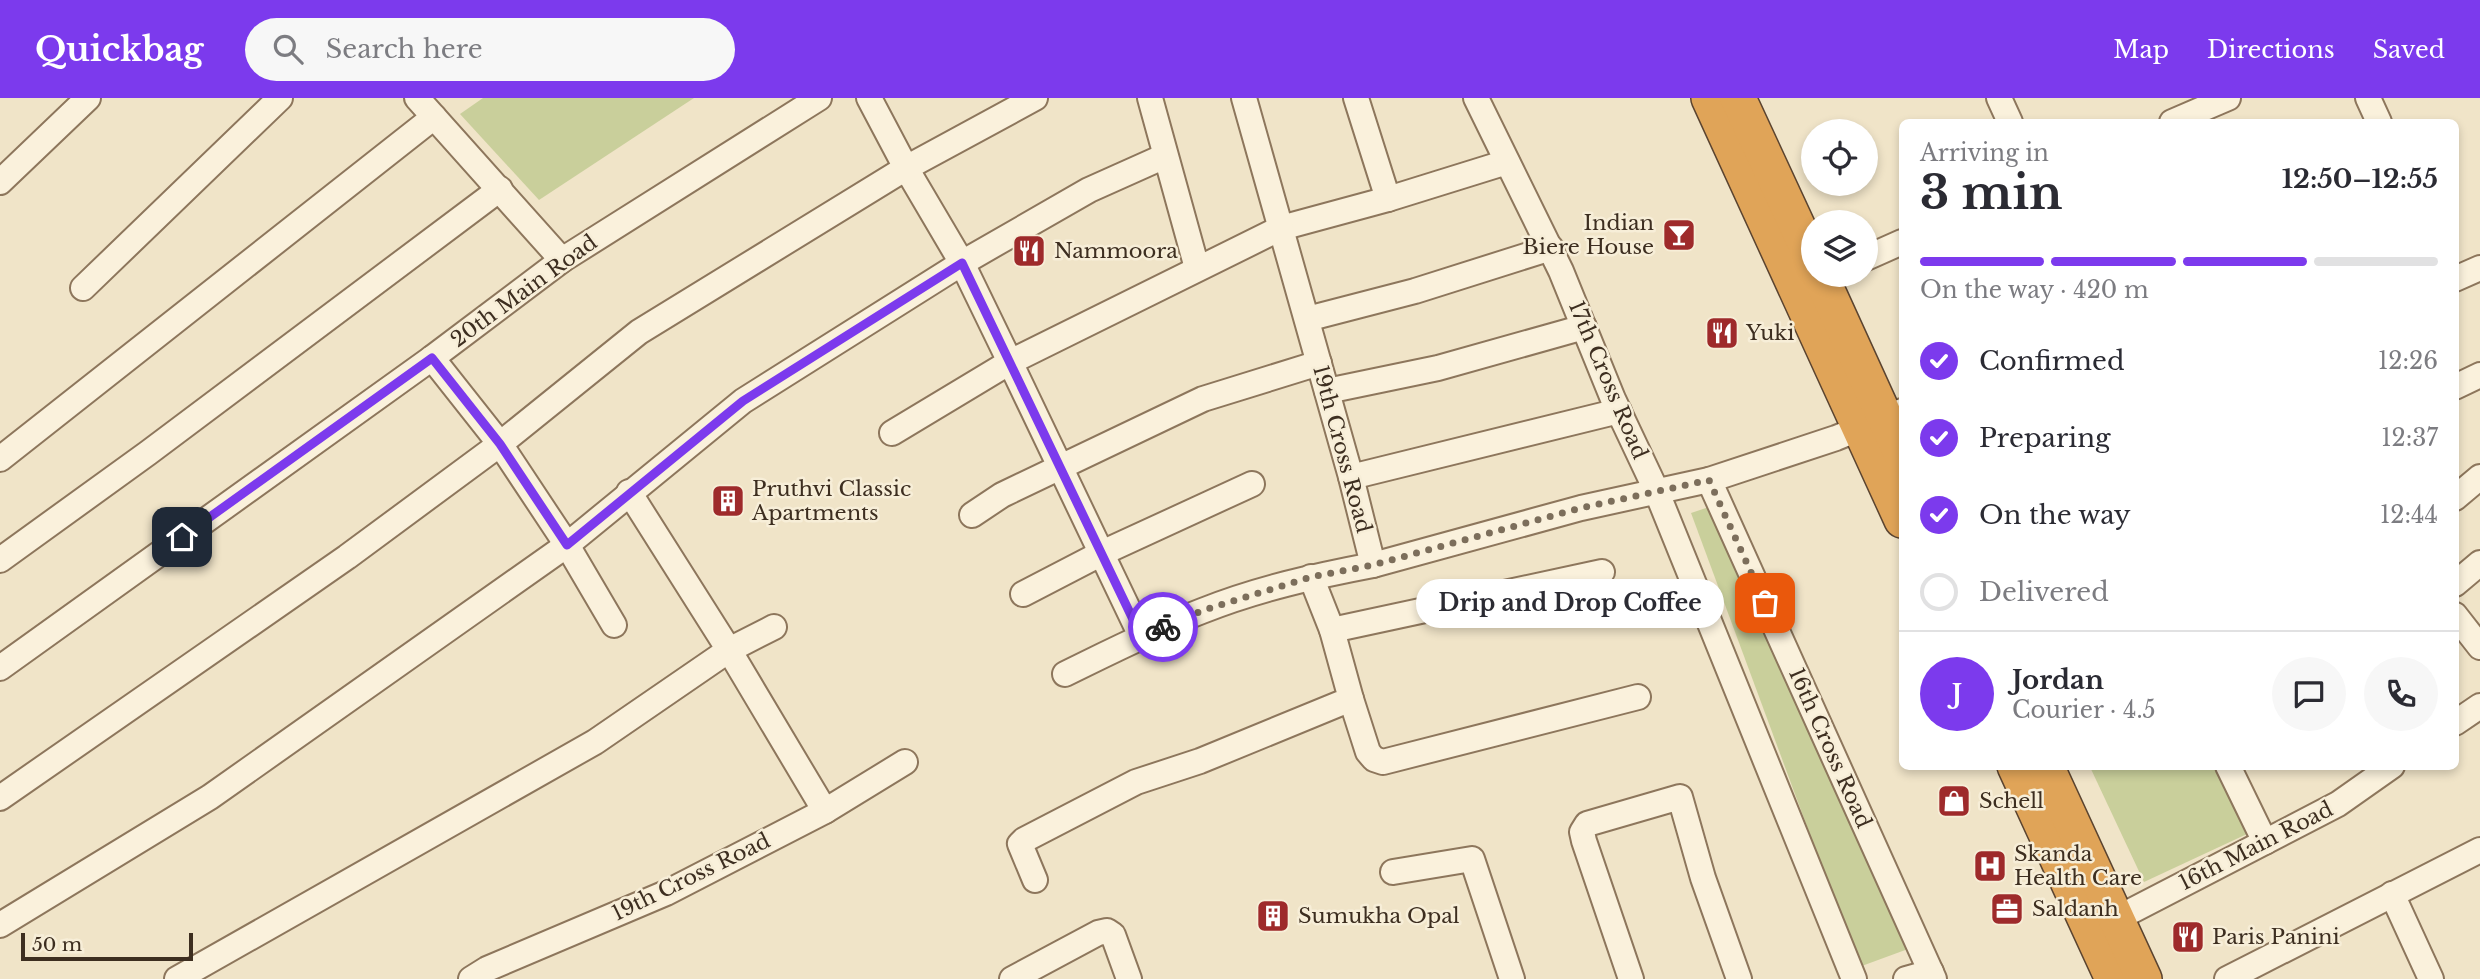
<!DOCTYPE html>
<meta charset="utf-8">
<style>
body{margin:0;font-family:"Libre Baskerville",serif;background:#f7f7f7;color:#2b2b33;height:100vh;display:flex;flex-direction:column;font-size:26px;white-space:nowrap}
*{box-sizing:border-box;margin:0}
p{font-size:23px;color:#7c7c81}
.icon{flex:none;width:38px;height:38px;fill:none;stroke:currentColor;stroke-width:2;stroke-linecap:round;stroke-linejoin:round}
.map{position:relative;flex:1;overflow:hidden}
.details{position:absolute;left:1899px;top:21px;width:560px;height:651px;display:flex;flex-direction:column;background:#fff;border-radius:10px;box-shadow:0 4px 10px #0003}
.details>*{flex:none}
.controls{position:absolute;left:1801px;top:21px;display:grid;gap:14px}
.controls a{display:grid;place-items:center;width:77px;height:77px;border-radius:50%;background:#fff;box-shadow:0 4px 10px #0003;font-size:35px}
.scale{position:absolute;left:21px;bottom:18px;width:172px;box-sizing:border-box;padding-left:7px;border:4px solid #3d2e20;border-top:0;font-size:19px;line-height:24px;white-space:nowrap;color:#3d2e20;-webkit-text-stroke:5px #f7eed8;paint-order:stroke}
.pin{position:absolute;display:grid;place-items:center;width:60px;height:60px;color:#fff;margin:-30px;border-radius:14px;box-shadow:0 4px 10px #0006}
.courier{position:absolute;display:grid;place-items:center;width:70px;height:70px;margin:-35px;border:5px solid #7c3aed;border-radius:50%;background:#fff;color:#222;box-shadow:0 2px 9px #0007}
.bubble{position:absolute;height:49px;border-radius:24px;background:#fff;box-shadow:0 4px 10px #0003;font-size:23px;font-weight:800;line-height:49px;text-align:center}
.head em{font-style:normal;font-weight:800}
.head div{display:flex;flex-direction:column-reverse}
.head{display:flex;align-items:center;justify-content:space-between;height:119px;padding:0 21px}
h1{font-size:46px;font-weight:800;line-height:52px}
.bar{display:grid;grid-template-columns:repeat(4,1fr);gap:10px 7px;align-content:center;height:84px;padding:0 21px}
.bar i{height:9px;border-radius:5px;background:#e1e1e2}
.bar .selected{background:#7c3aed}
.bar p{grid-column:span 4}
.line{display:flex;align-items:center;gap:18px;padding:0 21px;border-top:2px solid #e1e1e2}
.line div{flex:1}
.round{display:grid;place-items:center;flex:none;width:74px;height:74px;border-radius:37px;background:#f7f7f7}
ol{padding:0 21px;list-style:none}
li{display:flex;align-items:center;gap:21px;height:77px}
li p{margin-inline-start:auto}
li .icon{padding:7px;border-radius:50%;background:#7c3aed;color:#fff;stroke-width:4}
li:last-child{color:#7c7c81}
li i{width:38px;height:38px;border:4px solid #e1e1e2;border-radius:50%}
header{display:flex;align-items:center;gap:42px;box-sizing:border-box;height:98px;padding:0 35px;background:#7c3aed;color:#fff}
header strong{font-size:33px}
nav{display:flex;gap:38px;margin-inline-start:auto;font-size:24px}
.search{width:490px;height:63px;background:#f7f7f7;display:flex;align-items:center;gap:18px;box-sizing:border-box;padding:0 24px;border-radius:38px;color:#7c7c81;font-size:26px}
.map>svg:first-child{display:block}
.green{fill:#c9cf9b}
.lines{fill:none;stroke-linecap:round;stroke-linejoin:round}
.minor-casing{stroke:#8d765c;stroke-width:28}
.highway-casing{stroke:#5b4430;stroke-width:38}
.minor{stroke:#faf1dc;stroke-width:24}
.highway{stroke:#e0a458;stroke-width:35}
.done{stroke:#7c6e5b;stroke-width:7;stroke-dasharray:0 12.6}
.route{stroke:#7c3aed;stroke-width:9}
.labels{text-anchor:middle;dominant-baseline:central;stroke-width:5;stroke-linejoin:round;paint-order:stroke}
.poi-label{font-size:21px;fill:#3d2e20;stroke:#f7eed8;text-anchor:start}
.street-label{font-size:21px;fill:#3d2e20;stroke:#f7eed8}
</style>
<header>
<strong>Quickbag</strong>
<div class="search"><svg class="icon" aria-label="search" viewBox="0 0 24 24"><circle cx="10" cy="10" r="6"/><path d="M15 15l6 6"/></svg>Search here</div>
<nav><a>Map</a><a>Directions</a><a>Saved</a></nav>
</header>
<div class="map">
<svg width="2480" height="881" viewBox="0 0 2480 881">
<rect width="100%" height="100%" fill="#f0e4c8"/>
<!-- green -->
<g class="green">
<polygon points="483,0 694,0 539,102 460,16"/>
<polygon points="1712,408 1908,851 1859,869 1691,415"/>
<polygon points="2090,669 2216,669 2247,736 2144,784"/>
</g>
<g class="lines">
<defs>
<g id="minor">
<polyline points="417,0 562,162"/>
<polyline points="869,0 906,70 962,165 1010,264 1281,130 1388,101 1507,64"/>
<polyline points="1150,0 1197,170"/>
<polyline points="1356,0 1388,101"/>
<polyline points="1476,0 1561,173 1613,301 1656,392 1854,881"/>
<polyline points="1999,0 2010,24"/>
<polyline points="2368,0 2379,24"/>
<polyline points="2172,24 2228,0"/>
<polyline points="0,84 88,0"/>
<polyline points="1866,160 1902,144"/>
<polyline points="2455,181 2480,170"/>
<polyline points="83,190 280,0"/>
<polyline points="1307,221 1415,193 1551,150"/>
<polyline points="432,260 500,346 567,447 614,527"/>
<polyline points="2455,289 2480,277"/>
<polyline points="1327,293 1438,270 1584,229"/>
<polyline points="892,335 1010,264 1141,538"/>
<polyline points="0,361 434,19"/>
<polyline points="1351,379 1619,313"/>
<polyline points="1709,382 1934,881"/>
<polyline points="629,394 729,552 825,713"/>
<polyline points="2455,400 2480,379"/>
<polyline points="972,417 1002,397 1203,301 1319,265"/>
<polyline points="0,462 148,355 500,91"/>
<polyline points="1373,467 1581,410 1709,382 1836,340 1902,313"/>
<polyline points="2455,486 2480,465"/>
<polyline points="1023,496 1102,455 1252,386"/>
<polyline points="2455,517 2480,549"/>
<polyline points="1332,532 1602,474"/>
<polyline points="0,570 432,260 562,162 819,0"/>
<path d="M1065,576C1110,554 1155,531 1202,513C1257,491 1315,478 1373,467L1351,379L1244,0"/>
<polyline points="1351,601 1368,654 1374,661 1383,664 1638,599"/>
<polyline points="2455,625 2480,608"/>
<polyline points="2228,668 2265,744"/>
<polyline points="0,700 347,459 500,346 639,234 906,70 1035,0"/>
<polyline points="1393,774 1472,761 1512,881"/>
<polyline points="1035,782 1020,746 1024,742 1136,684 1200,663 1351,601 1332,532 1311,479"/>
<polyline points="2392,796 2431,881"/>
<polyline points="2116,821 2338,706 2392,668"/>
<polyline points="0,827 210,699 567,447 743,303 962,165 1089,92 1165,58"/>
<polyline points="177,881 595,644 729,552 774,529"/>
<polyline points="471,881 487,871 666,795 825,713 905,664"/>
<polyline points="1012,881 1098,835 1107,833 1113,837 1129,881"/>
<polyline points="1631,881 1584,743 1582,734 1587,726 1680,699 1703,780 1739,881"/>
<polyline points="1906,881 1931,874"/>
<polyline points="2227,881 2480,752"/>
</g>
<g id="highway">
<polyline points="1709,0 1902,422"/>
<polyline points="1738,0 1813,162"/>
<polyline points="1820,177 1902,357"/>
<polyline points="2015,668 2113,881"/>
<polyline points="2046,668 2144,881"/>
</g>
</defs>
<!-- minor casing -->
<use href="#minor" class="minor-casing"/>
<!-- highway casing -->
<use href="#highway" class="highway-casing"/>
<!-- minor -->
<use href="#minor" class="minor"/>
<!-- highway -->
<use href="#highway" class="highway"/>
</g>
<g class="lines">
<!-- done -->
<polyline class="done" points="1163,529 1204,512 1311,479 1373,467 1581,410 1709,382 1765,505"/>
<!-- route -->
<polyline class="route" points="182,439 432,260 500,346 567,447 743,303 962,165 1141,538 1163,529"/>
</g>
<!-- icons -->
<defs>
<symbol id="bar-square" viewBox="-11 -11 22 22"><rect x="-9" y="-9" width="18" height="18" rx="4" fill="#9e2a2b" stroke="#f7eed8"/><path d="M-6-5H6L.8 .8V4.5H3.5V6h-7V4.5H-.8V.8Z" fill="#fff"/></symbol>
<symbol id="restaurant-square" viewBox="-11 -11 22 22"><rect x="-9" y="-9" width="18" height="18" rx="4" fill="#9e2a2b" stroke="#f7eed8"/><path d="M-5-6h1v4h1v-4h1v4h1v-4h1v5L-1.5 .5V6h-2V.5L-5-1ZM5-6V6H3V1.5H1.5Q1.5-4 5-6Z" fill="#fff"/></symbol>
<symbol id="building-square" viewBox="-11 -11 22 22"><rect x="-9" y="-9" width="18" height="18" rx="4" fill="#9e2a2b" stroke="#f7eed8"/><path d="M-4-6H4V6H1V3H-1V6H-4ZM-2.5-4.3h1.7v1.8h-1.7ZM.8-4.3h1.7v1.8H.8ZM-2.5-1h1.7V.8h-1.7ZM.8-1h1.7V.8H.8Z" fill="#fff"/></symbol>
<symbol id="shop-square" viewBox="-11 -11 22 22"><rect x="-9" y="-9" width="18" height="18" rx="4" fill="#9e2a2b" stroke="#f7eed8"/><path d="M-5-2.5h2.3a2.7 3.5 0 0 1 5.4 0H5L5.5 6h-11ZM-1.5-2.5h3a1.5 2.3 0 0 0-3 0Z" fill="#fff"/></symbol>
<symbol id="hospital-square" viewBox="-11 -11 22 22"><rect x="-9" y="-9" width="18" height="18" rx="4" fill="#9e2a2b" stroke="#f7eed8"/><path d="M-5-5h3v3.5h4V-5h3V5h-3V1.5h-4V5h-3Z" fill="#fff"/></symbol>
<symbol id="office-square" viewBox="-11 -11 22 22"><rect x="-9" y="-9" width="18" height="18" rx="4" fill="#9e2a2b" stroke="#f7eed8"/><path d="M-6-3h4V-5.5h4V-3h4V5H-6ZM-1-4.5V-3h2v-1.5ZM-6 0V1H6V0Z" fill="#fff"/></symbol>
</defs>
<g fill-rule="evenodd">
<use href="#bar-square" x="1660" y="118" width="38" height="38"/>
<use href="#restaurant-square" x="1010" y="134" width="38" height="38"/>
<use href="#restaurant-square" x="1703" y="216" width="38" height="38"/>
<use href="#building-square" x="709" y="384" width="38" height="38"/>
<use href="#shop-square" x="1935" y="684" width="38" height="38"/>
<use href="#hospital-square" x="1971" y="749" width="38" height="38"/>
<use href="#office-square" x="1988" y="792" width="38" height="38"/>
<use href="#building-square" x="1254" y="799" width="38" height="38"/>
<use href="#restaurant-square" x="2169" y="820" width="38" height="38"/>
</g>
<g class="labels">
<!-- poi labels -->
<g class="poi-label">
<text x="1654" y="125" text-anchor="end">Indian<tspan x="1654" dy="24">Biere House</tspan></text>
<text x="1054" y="153">Nammoora</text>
<text x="1746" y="235">Yuki</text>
<text x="752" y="391">Pruthvi Classic<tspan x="752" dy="24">Apartments</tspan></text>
<text x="1979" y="703">Schell</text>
<text x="2014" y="756">Skanda<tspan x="2014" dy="24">Health Care</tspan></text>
<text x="2032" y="811">Saldanh</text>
<text x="1298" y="818">Sumukha Opal</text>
<text x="2212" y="839">Paris Panini</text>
</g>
<!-- street labels -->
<g class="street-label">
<text transform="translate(524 193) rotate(-36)">20th Main Road</text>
<text transform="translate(1608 282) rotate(67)">17th Cross Road</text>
<text transform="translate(1342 351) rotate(75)">19th Cross Road</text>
<text transform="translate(1830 650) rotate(66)">16th Cross Road</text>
<text transform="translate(2256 748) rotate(-27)">16th Main Road</text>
<text transform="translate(691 779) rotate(-26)">19th Cross Road</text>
</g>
</g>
</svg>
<div class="controls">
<a><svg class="icon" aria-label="locate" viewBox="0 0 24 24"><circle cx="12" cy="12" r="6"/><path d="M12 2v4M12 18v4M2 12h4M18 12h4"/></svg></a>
<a><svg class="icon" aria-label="layers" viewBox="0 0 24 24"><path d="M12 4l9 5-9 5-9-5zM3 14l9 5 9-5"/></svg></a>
</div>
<div class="scale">50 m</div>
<div class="pin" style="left:1765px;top:505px;background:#ea580c"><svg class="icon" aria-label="bag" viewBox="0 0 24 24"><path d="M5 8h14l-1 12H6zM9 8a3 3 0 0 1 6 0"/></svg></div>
<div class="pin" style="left:182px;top:439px;background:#1f2937"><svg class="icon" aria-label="home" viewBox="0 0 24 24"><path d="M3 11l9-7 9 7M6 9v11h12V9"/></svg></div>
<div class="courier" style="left:1163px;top:529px"><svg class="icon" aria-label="bike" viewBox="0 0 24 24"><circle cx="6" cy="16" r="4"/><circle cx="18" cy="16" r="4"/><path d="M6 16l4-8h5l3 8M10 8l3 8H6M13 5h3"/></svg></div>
<div class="bubble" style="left:1416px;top:481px;width:308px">Drip and Drop Coffee</div>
<section class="details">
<div class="head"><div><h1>3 min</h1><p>Arriving in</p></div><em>12:50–12:55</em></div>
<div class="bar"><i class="selected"></i><i class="selected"></i><i class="selected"></i><i></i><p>On the way · 420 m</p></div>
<ol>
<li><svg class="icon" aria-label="check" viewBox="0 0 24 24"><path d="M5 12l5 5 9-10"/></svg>Confirmed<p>12:26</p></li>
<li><svg class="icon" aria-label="check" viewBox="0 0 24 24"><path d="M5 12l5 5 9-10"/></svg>Preparing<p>12:37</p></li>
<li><svg class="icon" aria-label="check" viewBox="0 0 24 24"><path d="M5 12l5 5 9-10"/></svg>On the way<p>12:44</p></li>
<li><i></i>Delivered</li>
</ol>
<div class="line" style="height:126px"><b class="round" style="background:#7c3aed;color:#fff">J</b><div><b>Jordan</b><p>Courier · 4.5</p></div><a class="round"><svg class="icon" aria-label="chat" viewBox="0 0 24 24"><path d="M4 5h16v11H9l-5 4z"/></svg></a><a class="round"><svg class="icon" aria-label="phone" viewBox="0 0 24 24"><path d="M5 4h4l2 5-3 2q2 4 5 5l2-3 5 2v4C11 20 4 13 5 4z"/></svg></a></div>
</section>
</div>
